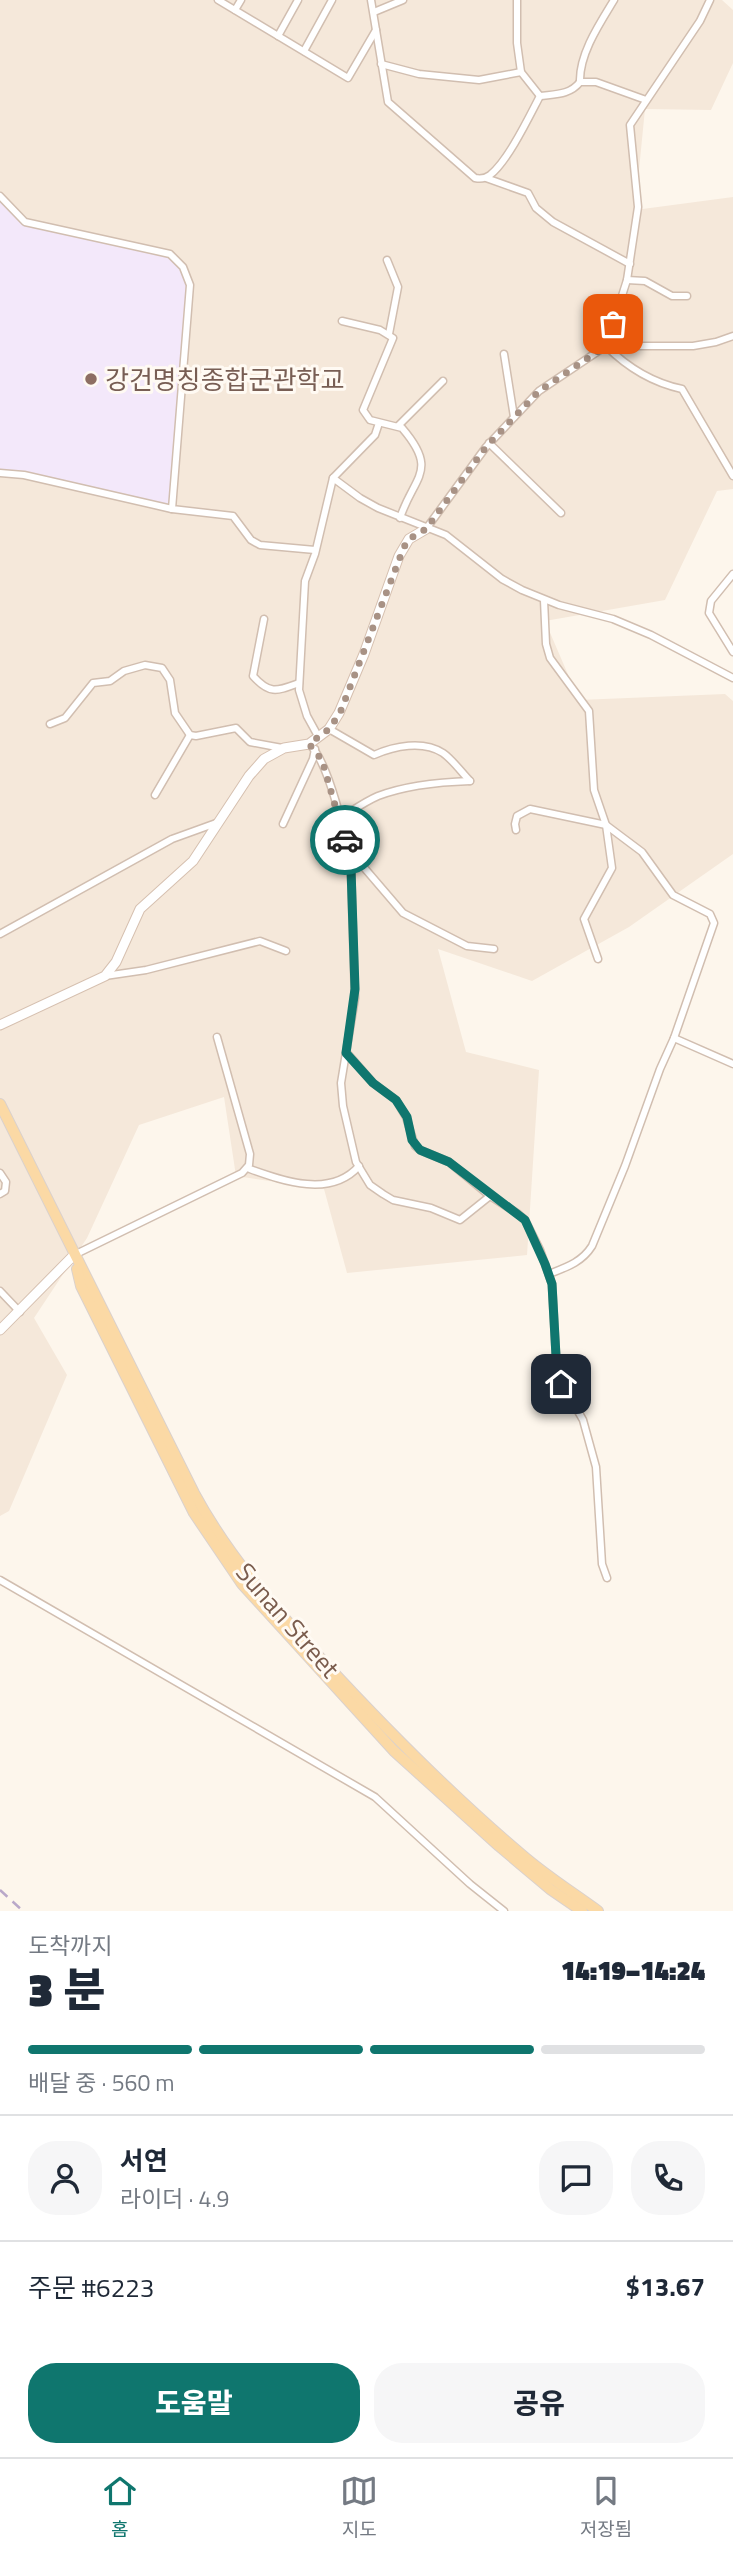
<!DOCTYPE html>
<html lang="ko">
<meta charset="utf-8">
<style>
body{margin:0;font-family:"Titillium Web","Noto Sans KR",sans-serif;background:#f6f6f7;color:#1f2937;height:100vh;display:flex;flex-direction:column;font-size:26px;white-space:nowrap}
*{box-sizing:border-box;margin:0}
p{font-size:23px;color:#747a83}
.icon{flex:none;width:38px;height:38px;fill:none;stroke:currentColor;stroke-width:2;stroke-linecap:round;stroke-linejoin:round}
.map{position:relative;height:1911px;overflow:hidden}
.panel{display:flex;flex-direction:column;background:#fff;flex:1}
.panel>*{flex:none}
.pin{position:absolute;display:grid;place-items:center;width:60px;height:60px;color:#fff;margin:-30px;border-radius:14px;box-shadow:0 4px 10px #0006}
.courier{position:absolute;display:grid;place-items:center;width:70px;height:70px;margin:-35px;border:5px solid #0f766e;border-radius:50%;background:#fff;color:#222;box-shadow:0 2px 9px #0007}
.headline em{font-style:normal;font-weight:800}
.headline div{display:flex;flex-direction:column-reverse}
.headline{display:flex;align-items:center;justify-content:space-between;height:119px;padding:0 28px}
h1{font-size:46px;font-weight:800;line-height:52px}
.bar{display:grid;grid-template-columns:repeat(4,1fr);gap:10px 7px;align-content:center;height:84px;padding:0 28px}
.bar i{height:9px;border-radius:5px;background:#e0e1e3}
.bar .on{background:#0f766e}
.bar p{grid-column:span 4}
.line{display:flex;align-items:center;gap:18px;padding:0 28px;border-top:2px solid #e0e1e3}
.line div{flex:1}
.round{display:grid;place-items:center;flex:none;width:74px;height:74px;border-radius:28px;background:#f6f6f7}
.cta{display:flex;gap:14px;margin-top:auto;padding:14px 28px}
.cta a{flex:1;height:80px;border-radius:28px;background:#0f766e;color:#fff;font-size:28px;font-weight:800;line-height:80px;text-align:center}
.cta a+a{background:#f6f6f7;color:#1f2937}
.dock{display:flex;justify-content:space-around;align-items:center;height:98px;border-top:2px solid #e0e1e3;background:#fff;font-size:19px;color:#747a83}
.dock a{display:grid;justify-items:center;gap:4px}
.dock .on{color:#0f766e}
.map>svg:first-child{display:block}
.residential{fill:#f5e8da}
.education{fill:#f3e8fa}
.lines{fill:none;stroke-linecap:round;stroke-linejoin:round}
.street-casing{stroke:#d1beb0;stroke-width:9}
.secondary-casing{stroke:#d6c0b0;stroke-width:11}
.primary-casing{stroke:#dad1cd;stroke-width:12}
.street{stroke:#fff;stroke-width:6}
.secondary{stroke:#fff;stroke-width:9}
.primary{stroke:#fbd9a5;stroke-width:10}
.rail{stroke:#b9a8c9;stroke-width:2.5;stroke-dasharray:10 7;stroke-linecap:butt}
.done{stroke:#a89285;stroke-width:7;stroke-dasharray:0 12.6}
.route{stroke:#0f766e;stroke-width:9}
.education-dot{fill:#8d6e63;stroke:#fffaf3;stroke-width:2.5}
.labels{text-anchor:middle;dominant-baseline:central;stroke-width:6;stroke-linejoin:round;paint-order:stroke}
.education-label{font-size:26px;fill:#785e54;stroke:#fffaf3;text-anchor:start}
.street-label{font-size:26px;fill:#7a5c4d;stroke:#fffaf3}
</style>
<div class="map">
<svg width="733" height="1911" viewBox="0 0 733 1911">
<rect width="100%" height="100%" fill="#fdf6ec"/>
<!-- residential -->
<polygon class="residential" points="0,0 722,0 733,10 733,63 711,110 645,109 635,210 733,197 733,489 717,491 665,600 545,621 579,700 725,694 733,701 733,854 629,927 532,981 438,949 466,1052 539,1070 527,1255 347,1273 324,1189 236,1176 224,1097 139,1125 87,1238 34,1318 67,1375 9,1511 0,1516"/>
<!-- education -->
<polygon class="education" points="0,196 25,222 170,254 183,267 190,285 172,509 24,475 0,473"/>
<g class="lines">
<defs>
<g id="street">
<polyline points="218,0 348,78 376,30"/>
<path d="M371,0L388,102L475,178C480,179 485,179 490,175C508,161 529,117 540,96"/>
<polyline points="517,0 517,43 521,72 540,96"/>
<polyline points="235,10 241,0"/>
<polyline points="374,12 403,0"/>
<polyline points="278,36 298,0"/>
<polyline points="304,51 332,0"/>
<polyline points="381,64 419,74 479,80 521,72"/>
<path d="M580,82C579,54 600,23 614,0"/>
<path d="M540,96C555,94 570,95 580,82H596L646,100"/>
<polyline points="486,178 528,193 536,208 553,222 630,264"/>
<polyline points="0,196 25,222 170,254 183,267 190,285 172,509 233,516 251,540 260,545 315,550"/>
<polyline points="387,260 398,287 389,334"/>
<polyline points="627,280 645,281 672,296 687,296"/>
<path d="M342,321L380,330L393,338L363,410L370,420L402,428C439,471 414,476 400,518"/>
<path d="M606,346C627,367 654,383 682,389L733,476"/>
<polyline points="606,346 693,346 716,342 733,336"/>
<polyline points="504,354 514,417"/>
<polyline points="398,426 443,381"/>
<polyline points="489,443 561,513"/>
<polyline points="0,473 24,475 172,509"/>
<polyline points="333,478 360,498 378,508 446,535 502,579 522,590 559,605 613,619 651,635 733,678"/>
<polyline points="426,529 486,447 539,391 606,346 627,280 638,207 630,125 700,21 710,0"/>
<polyline points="733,574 711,601 709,613 733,652"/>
<polyline points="544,600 546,644 550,658 589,711 594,790 606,825 612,868 584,919 598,959"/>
<path d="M264,619L253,676C270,695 277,691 299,683"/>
<polyline points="50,724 65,718 93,683 110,681 124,671 145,665 162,668 170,680 175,713 190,735 196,736 236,728 250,742 282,748"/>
<path d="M329,729L374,755C394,746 423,740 443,753C453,760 462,773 470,781"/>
<polyline points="318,736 307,716 299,690 305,581 315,554 333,478 375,435 379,423"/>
<path d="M309,744C329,761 347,841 351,869L355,998L341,1083L343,1106L356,1162L370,1185L383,1194L393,1200L431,1208L460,1220L490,1196"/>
<polyline points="155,795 190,735"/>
<path d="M339,819C352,811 364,802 378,796C407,785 439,782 470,781"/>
<polyline points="283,824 313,759 315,749"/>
<path d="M516,830L515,824L517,816L530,809L606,825L642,852L673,895L710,914L714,923L674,1038L660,1069L625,1166L592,1246C582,1262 567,1267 549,1274"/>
<polyline points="349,850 403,913 467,946 494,949"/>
<polyline points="0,934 172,839 219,822"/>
<polyline points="105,976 146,970 260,941 286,951"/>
<polyline points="674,1038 733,1064"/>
<polyline points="347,1053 373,1083 396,1100 406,1117 415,1146 420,1150 449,1162 490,1196 517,1213 525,1220 540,1250 552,1284 557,1374 583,1420 596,1467 602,1564 607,1578"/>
<path d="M247,1168C281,1180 330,1199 359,1166"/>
<polyline points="0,1173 6,1182 5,1191 0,1194"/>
<polyline points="74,1255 242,1173 249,1165 250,1154 217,1037"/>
<polyline points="0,1291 20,1312"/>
<polyline points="0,1580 375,1797 470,1884 504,1911"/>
</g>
<g id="secondary">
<polyline points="0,1025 105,976 116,962 140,909 193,861 249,776 264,759 284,748 309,744 329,729 339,713 364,654 399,556 409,539 426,529"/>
<polyline points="0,1330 74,1255"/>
</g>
<g id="primary">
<path d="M0,1104L194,1493C229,1558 274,1607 323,1661C385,1728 451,1795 521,1854C545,1875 572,1892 598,1911"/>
<polyline points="77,1269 81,1286 194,1513 242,1584 394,1751 499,1846 550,1889 582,1911"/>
</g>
</defs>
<!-- street casing -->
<use href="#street" class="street-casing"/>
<!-- secondary casing -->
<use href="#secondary" class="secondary-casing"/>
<!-- primary casing -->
<use href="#primary" class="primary-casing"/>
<!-- street -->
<use href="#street" class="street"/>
<!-- secondary -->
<use href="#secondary" class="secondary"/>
<!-- primary -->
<use href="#primary" class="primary"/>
<!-- rail -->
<polyline class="rail" points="0,1890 23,1911"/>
</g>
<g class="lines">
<!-- done -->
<polyline class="done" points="345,840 322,760 309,744 329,729 340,713 404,547 409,539 426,529 486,447 539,391 606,346 613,324"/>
<!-- route -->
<polyline class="route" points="345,840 351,869 355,989 346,1053 373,1083 396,1100 407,1117 412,1140 420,1150 449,1162 525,1220 545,1264 552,1284 557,1374 561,1384"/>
</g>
<!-- markers -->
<circle class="education-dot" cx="91" cy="379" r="7"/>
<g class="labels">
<!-- education labels -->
<g class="education-label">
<text x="105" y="379">강건명칭종합군관학교</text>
</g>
<!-- street labels -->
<g class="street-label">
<text transform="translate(288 1620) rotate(49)">Sunan Street</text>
</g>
</g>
</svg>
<div class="pin" style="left:613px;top:324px;background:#ea580c"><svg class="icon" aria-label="bag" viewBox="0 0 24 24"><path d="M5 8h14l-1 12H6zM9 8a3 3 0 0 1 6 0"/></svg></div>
<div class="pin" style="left:561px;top:1384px;background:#1f2937"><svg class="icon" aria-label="home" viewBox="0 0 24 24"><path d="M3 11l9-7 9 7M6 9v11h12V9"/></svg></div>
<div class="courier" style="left:345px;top:840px"><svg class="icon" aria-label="car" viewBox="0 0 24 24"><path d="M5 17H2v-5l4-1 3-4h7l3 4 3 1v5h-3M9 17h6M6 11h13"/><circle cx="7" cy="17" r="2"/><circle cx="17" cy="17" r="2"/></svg></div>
</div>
<section class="panel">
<div class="headline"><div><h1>3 분</h1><p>도착까지</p></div><em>14:19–14:24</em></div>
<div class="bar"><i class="on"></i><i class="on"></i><i class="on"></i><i></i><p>배달 중 · 560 m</p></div>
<div class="line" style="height:126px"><a class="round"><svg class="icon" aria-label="person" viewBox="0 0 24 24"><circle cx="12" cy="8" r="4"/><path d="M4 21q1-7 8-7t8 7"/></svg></a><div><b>서연</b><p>라이더 · 4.9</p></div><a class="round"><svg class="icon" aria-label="chat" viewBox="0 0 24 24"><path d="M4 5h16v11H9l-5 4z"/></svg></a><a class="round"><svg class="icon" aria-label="phone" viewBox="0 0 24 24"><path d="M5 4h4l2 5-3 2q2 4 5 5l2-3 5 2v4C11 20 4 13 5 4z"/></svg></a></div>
<div class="line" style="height:91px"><div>주문 #6223</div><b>$13.67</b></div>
<div class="cta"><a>도움말</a><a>공유</a></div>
</section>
<nav class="dock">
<a class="on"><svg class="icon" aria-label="home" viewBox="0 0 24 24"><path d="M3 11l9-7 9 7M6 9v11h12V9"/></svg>홈</a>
<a><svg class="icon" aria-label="map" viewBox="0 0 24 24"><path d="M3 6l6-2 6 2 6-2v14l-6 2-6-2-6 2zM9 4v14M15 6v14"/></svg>지도</a>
<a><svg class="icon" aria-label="saved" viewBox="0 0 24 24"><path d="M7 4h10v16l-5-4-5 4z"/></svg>저장됨</a>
</nav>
